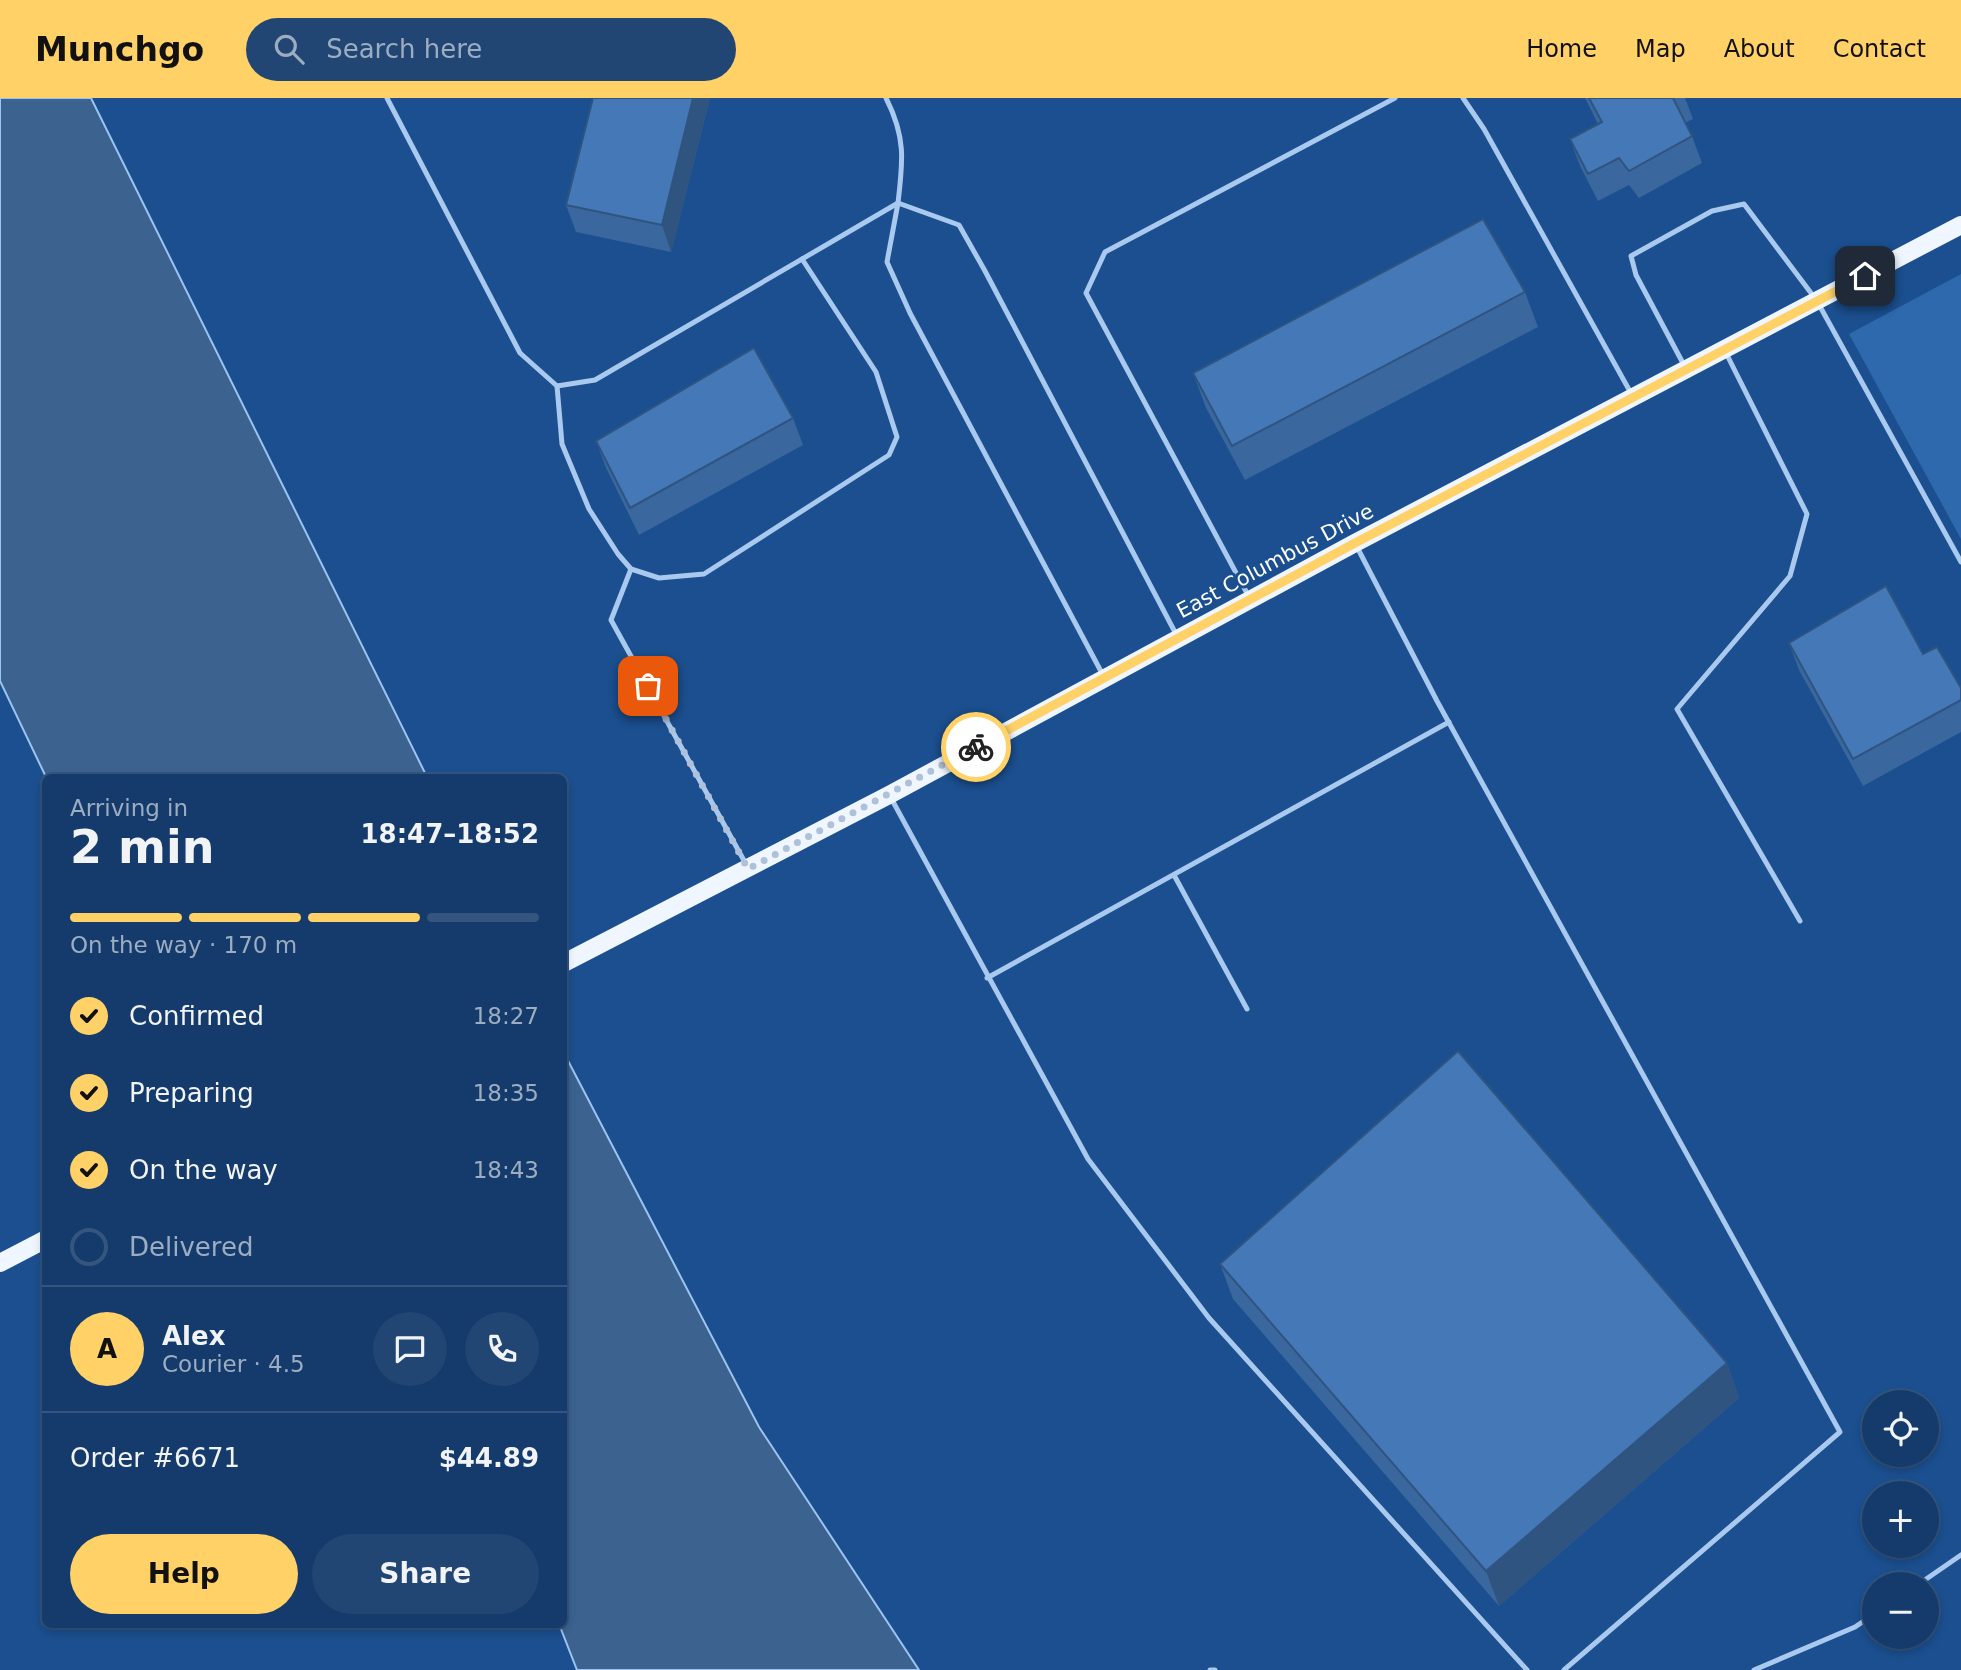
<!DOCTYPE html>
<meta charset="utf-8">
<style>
body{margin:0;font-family:"DejaVu Sans",sans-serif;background:#214673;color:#f1f3f6;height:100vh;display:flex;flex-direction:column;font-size:26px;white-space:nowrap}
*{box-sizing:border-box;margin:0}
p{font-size:23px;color:#9dadc1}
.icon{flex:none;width:38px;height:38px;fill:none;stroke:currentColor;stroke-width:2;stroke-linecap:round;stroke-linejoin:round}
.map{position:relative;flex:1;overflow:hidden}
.side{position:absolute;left:42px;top:676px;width:525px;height:854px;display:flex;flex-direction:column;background:#143b6b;border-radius:10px;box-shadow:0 4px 10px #0003,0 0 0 2px #33557e}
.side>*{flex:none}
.buttons{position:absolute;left:1862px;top:1292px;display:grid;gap:14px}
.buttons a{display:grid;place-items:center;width:77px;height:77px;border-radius:50%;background:#143b6b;box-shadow:0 4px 10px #0003,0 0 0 2px #33557e;font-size:35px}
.pin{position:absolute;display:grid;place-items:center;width:60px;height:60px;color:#fff;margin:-30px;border-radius:14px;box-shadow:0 4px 10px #0006}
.courier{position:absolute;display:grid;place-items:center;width:70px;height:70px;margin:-35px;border:5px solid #ffd166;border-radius:50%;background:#fff;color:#222;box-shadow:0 2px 9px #0007}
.headline em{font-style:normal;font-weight:800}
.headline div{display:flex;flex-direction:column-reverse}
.headline{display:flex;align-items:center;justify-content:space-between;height:119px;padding:0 28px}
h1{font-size:46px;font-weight:800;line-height:52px}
.bar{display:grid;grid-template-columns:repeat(4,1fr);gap:10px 7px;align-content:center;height:84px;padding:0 28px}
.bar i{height:9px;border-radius:5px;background:#33557e}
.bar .current{background:#ffd166}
.bar p{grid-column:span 4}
.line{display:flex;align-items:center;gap:18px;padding:0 28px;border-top:2px solid #33557e}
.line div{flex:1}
.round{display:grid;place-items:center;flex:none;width:74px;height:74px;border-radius:37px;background:#214673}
ol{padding:0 28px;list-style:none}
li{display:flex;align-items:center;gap:21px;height:77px}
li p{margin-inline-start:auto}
li .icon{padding:7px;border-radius:50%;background:#ffd166;color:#111;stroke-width:4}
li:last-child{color:#9dadc1}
li i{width:38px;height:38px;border:4px solid #33557e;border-radius:50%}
.action{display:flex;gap:14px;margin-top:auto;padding:14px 28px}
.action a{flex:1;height:80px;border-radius:42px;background:#ffd166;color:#111;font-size:28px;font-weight:800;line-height:80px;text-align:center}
.action a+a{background:#214673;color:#f1f3f6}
header{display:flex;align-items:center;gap:42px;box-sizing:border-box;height:98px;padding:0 35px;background:#ffd166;color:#111}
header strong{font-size:33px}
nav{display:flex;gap:38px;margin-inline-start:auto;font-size:24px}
.search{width:490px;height:63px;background:#214673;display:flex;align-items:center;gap:18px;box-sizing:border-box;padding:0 24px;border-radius:38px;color:#9dadc1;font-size:26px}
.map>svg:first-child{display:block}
.green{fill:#2e69ad}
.water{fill:#3c6290;stroke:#9cc4f0;stroke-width:2}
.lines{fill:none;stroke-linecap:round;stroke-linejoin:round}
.lane{stroke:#a9c9ee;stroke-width:5}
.primary{stroke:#f0f6ff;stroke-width:18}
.wall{fill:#3a679d}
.shaded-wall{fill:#305480}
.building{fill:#4478b7;stroke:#305480;stroke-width:2}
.done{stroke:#afc1d8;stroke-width:7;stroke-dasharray:0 12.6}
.route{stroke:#ffd166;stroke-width:9}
.labels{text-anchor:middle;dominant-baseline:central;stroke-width:6;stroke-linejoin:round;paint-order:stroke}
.street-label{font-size:21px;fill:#fff;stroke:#1b4f8f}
</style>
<header>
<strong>Munchgo</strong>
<div class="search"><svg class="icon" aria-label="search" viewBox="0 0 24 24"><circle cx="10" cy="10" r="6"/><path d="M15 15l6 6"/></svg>Search here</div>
<nav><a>Home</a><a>Map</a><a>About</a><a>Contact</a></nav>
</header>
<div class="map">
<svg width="1961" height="1572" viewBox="0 0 1961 1572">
<rect width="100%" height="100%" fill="#1b4f8f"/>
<!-- green -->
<polygon class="green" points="1961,176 1961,441 1849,236"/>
<!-- water -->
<g class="water">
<polygon points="0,0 91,0 427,679 46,679 0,583"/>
<polygon points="564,955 759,1329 919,1572 577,1572 559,1526 564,1526"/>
</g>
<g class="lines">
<!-- lane -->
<g class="lane">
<path d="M387,0L520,255L557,288L595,282L898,105C903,63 906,39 886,0"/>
<polyline points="1463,0 1484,31 1632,297"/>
<polyline points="1726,255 1807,416 1790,478 1677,611 1800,823"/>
<polyline points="1685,269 1636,177 1631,158 1712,113 1744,106 1817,203 1961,464"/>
<polyline points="557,288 562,346 589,411 618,456 631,471 659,480 704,476 889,357 897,339 876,274 802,161"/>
<polyline points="1357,449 1437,603 1840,1334 1564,1572"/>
<polyline points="631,471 611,522 747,768"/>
<polyline points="1249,499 1086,195 1105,154 1395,0"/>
<polyline points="1104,579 910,215 887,164 898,105 959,127 985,173 1177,538"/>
<polyline points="891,700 1088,1061 1209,1220 1527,1572"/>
<polyline points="1174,777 1247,911"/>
<polyline points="987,880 1449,624"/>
<polyline points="1919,1486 1961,1457"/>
<polyline points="1210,1572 1215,1572"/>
<polyline points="1754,1572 1855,1529 1874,1516"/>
</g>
<!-- primary -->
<g class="primary">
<polyline points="564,865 889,697 1355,445 1961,127"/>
<polyline points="0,1165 46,1141"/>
</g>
</g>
<!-- wall -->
<g class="wall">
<polygon points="593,0 710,0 671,154 576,134 566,107"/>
<polygon points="1585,0 1685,0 1693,21 1685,25 1692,38 1702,65 1639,100 1629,87 1598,103 1580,68 1570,41 1598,26"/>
<polygon points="1525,194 1538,229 1245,382 1206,310 1193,275"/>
<polygon points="793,320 803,347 639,437 606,370 596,343"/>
<polygon points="1789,545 1923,556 1961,590 1961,634 1863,688 1799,572"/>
<polygon points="1220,1166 1727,1265 1739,1300 1499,1508 1233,1201"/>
</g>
<!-- shaded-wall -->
<g class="shaded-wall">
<polygon points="693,0 710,0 671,154 662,127"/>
<polygon points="1727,1265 1739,1300 1499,1508 1486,1473"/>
</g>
<!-- building -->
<g class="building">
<polygon points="593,0 693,0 662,127 566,107"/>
<polygon points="1589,0 1673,0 1692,38 1629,73 1619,60 1588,76 1570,41 1602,24"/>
<polygon points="1483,121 1525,194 1232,348 1193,275"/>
<polygon points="754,250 793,320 630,410 596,343"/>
<polygon points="1886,488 1923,556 1937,549 1961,590 1961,602 1853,661 1789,545"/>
<polygon points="1458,953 1727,1265 1486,1473 1220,1166"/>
</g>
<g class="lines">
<!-- done -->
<polyline class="done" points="648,588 748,771 976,649"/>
<!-- route -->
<polyline class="route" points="976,649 1355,445 1865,178"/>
</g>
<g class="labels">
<!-- street labels -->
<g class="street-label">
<text transform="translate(1275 463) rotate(-28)">East Columbus Drive</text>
</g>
</g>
</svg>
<div class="buttons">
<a><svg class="icon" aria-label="locate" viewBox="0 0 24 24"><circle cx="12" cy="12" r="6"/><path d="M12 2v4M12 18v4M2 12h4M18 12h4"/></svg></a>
<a>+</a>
<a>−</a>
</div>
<div class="pin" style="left:648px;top:588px;background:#ea580c"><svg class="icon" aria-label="bag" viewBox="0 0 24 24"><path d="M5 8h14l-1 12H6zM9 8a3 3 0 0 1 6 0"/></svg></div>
<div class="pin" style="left:1865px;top:178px;background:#1f2937"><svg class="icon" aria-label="home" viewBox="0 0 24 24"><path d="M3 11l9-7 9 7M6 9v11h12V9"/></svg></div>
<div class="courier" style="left:976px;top:649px"><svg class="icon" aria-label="bike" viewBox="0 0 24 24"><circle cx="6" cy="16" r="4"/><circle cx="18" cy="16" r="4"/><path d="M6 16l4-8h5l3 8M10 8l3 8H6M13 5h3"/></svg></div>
<section class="side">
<div class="headline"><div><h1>2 min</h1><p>Arriving in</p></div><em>18:47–18:52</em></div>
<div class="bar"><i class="current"></i><i class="current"></i><i class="current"></i><i></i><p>On the way · 170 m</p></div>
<ol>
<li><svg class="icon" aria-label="check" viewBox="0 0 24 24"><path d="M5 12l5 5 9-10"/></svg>Confirmed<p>18:27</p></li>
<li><svg class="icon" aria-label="check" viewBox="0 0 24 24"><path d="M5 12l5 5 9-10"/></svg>Preparing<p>18:35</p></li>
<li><svg class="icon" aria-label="check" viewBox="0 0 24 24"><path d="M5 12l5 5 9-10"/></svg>On the way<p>18:43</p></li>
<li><i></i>Delivered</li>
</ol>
<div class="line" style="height:126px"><b class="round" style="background:#ffd166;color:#111">A</b><div><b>Alex</b><p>Courier · 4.5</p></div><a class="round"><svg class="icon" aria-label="chat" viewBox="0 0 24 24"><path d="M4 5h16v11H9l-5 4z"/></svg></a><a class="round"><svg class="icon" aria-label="phone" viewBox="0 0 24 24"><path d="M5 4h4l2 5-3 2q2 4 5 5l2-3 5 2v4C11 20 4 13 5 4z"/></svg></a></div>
<div class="line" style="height:91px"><div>Order #6671</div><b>$44.89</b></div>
<div class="action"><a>Help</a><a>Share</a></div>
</section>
</div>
